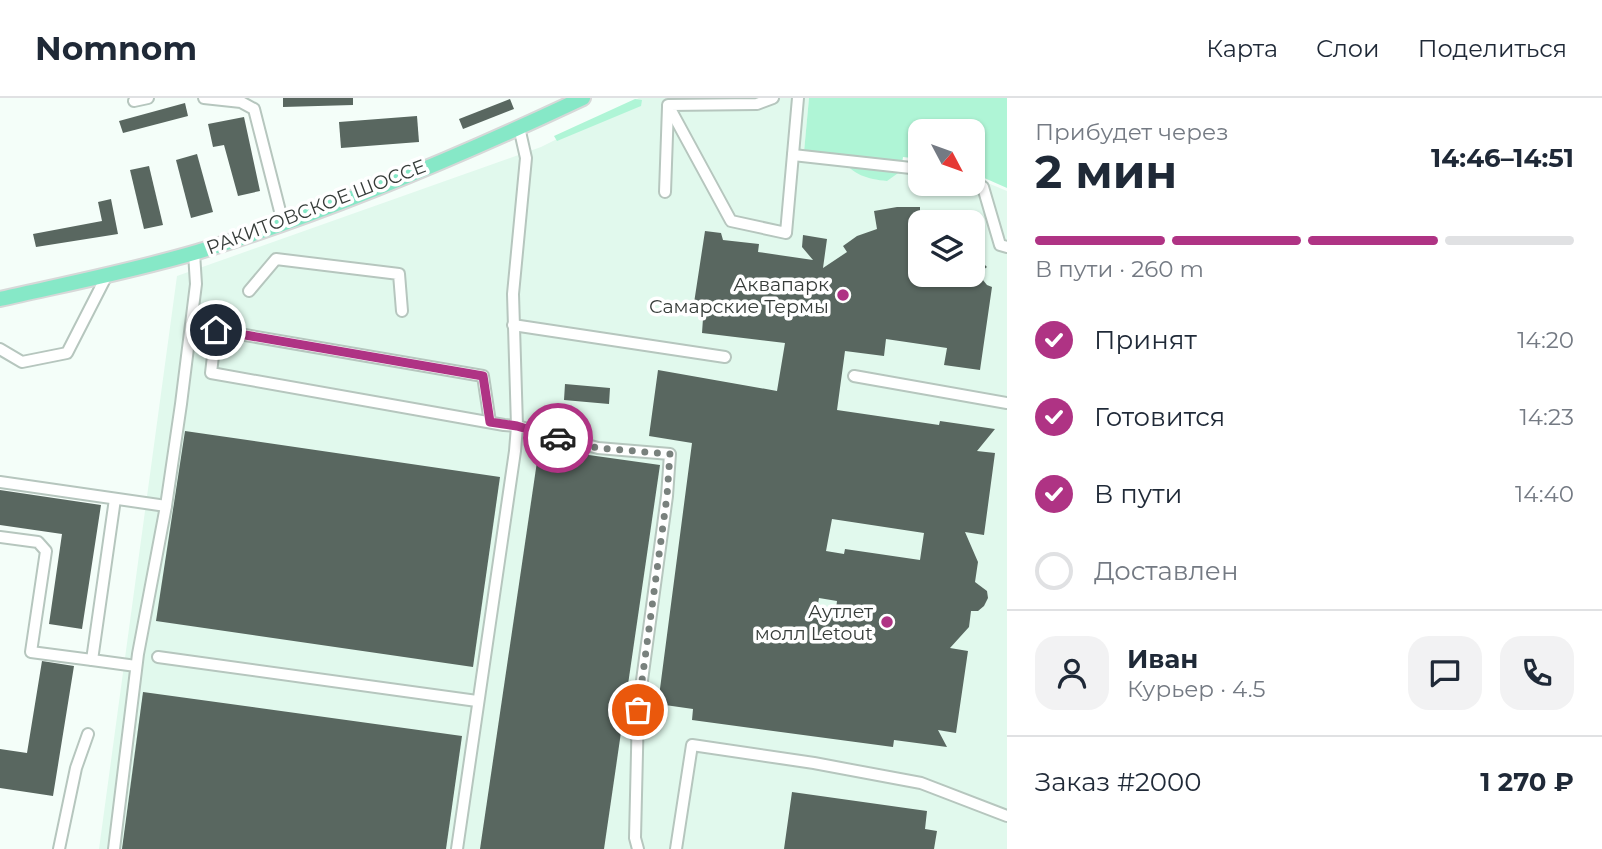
<!DOCTYPE html>
<html lang="ru">
<meta charset="utf-8">
<style>
body{margin:0;font-family:Montserrat,sans-serif;background:#f2f2f3;color:#1f2937;height:100vh;display:flex;flex-direction:column;font-size:26px;white-space:nowrap}
*{box-sizing:border-box;margin:0}
p{font-size:23px;color:#747a83}
.icon{flex:none;width:38px;height:38px;fill:none;stroke:currentColor;stroke-width:2;stroke-linecap:round;stroke-linejoin:round}
.map{position:relative;flex:1;overflow:hidden}
.sheet{display:flex;flex-direction:column;background:#fff;width:595px}
.sheet>*{flex:none}
.needle{width:46px;rotate:131deg}
.fabs{position:absolute;left:908px;top:21px;display:grid;gap:14px}
.fabs a{display:grid;place-items:center;width:77px;height:77px;border-radius:14px;background:#fff;box-shadow:0 2px 5px #0004;font-size:35px}
.pin{position:absolute;display:grid;place-items:center;width:60px;height:60px;color:#fff;margin:-30px;border:4px solid #fff;border-radius:50%;box-shadow:0 2px 7px #0007}
.courier{position:absolute;display:grid;place-items:center;width:70px;height:70px;margin:-35px;border:5px solid #af3384;border-radius:50%;background:#fff;color:#222;box-shadow:0 2px 9px #0007}
.head em{font-style:normal;font-weight:700}
.head div{display:flex;flex-direction:column-reverse}
.head{display:flex;align-items:center;justify-content:space-between;height:119px;padding:0 28px}
h1{font-size:46px;font-weight:700;line-height:52px}
.bar{display:grid;grid-template-columns:repeat(4,1fr);gap:10px 7px;align-content:center;height:84px;padding:0 28px}
.bar i{height:9px;border-radius:5px;background:#e0e1e3}
.bar .current{background:#af3384}
.bar p{grid-column:span 4}
.line{display:flex;align-items:center;gap:18px;padding:0 28px;border-top:2px solid #e0e1e3}
.line div{flex:1}
.round{display:grid;place-items:center;flex:none;width:74px;height:74px;border-radius:21px;background:#f2f2f3}
ol{padding:0 28px;list-style:none}
li{display:flex;align-items:center;gap:21px;height:77px}
li p{margin-inline-start:auto}
li .icon{padding:7px;border-radius:50%;background:#af3384;color:#fff;stroke-width:4}
li:last-child{color:#747a83}
li i{width:38px;height:38px;border:4px solid #e0e1e3;border-radius:50%}
header{display:flex;align-items:center;gap:42px;box-sizing:border-box;height:98px;padding:0 35px;background:#fff;border-bottom:2px solid #e0e1e3}
header strong{font-size:33px}
nav{display:flex;gap:38px;margin-inline-start:auto;font-size:24px}
main{display:flex;flex:1;min-height:0}
.map>svg:first-child{display:block}
.built{fill:#e1f9ed;fill-rule:evenodd}
.green{fill:#aff5d6}
.building{fill:#596760;fill-rule:evenodd}
.lines{fill:none;stroke-linecap:round;stroke-linejoin:round}
.minor-casing{stroke:#b6c6be;stroke-width:14}
.major-casing{stroke:#d7d8d8;stroke-width:18}
.minor{stroke:#fff;stroke-width:10}
.major{stroke:#86e8c7;stroke-width:14}
.done{stroke:#79817d;stroke-width:7;stroke-dasharray:0 12.6}
.route{stroke:#af3384;stroke-width:9}
.poi-dot{fill:#af3384;stroke:#fff;stroke-width:2.5}
.labels{text-anchor:middle;dominant-baseline:central;stroke-width:7;stroke-linejoin:round;paint-order:stroke}
.street-label{font-size:19px;fill:#373d3a;stroke:#fff}
.poi-label{font-size:19px;fill:#373d3a;stroke:#fff;text-anchor:end}
</style>
<header>
<strong>Nomnom</strong>
<nav><a>Карта</a><a>Слои</a><a>Поделиться</a></nav>
</header>
<main>
<div class="map">
<svg width="1007" height="751" viewBox="0 0 1007 751">
<rect width="100%" height="100%" fill="#f4fef9"/>
<!-- built -->
<path class="built" d="M639,0H809L804,54L920,67V86H973V79L1007,93V751H99L177,178L541,49ZM920,124H973V177H920Z"/>
<!-- green -->
<g class="green">
<path d="M809,0H1007V90L973,75V33H920V61L903,59L901,73L887,83C867,81 853,77 841,60L804,54Z"/>
<polygon points="635,1 642,2 641,8 557,43 554,38"/>
</g>
<!-- building -->
<g class="building">
<polygon points="283,0 353,0 353,7 283,9"/>
<polygon points="510,1 514,11 463,31 459,21"/>
<polygon points="185,5 188,18 123,35 119,23"/>
<polygon points="417,18 419,44 341,50 339,24"/>
<polygon points="244,19 260,93 238,98 224,47 213,49 208,26"/>
<polygon points="197,56 213,114 191,120 176,62"/>
<polygon points="149,68 163,127 144,131 130,72"/>
<polygon points="111,101 118,136 36,149 33,136 102,123 98,104"/>
<path d="M897,109H920V177H973V155L987,169L978,176L987,187L992,189L980,272L944,267L947,250L886,241L884,258L845,253L837,312L939,327L940,323L995,331L977,353L995,355L984,437L965,434L978,464L975,484L987,493L988,500L984,508L978,513H971L969,529L950,550L968,553L956,635L938,632L947,649L894,642L893,649L692,622L693,611L658,606L692,345L649,338L658,272L777,293L785,245L702,235L704,206L694,205L705,133L721,135L723,142L759,146L758,154L813,162L802,149L803,137L827,141L823,170L847,154L843,148L857,138L877,131L874,113ZM832,421L924,435L920,462L845,451L844,456L826,453ZM819,500L837,503L835,519L816,517Z"/>
<polygon points="565,286 610,290 609,306 564,302"/>
<polygon points="185,333 500,379 473,569 156,523"/>
<polygon points="539,350 660,367 604,751 480,751"/>
<polygon points="0,392 101,407 82,531 49,526 62,436 0,427"/>
<polygon points="42,563 74,568 53,698 0,690 0,651 27,655"/>
<polygon points="143,594 462,638 446,751 122,751"/>
<polygon points="792,694 927,713 925,731 937,733 934,751 784,751"/>
</g>
<g class="lines">
<defs>
<g id="minor">
<polyline points="204,0 241,4 254,11 283,125"/>
<polyline points="773,0 757,6 668,7 731,123 786,135 798,0"/>
<polyline points="134,3 148,0"/>
<polyline points="793,57 920,71"/>
<polyline points="973,84 983,89 1000,147 1007,149"/>
<polyline points="665,94 668,9"/>
<polyline points="249,193 276,161 399,176 402,213"/>
<polyline points="513,227 725,259"/>
<polyline points="0,251 22,264 67,255 107,177"/>
<polyline points="854,278 1007,305"/>
<polyline points="490,324 483,278 216,232 211,275 504,327 517,328 598,350 670,356 667,398 638,612 635,740 638,751"/>
<polyline points="0,384 166,408"/>
<polyline points="115,401 92,562 136,568"/>
<polyline points="0,439 38,444 46,453 31,554 92,562"/>
<polyline points="158,559 477,603"/>
<polyline points="59,751 76,670 88,636"/>
<polyline points="114,751 138,556 166,408 181,306 196,186 194,155"/>
<polyline points="457,751 515,353 517,328 513,196 526,60 519,29"/>
<polyline points="676,751 692,647 814,665 921,685 1007,718"/>
</g>
<path id="major" d="M0,201C66,186 132,173 197,154C326,115 460,58 583,0"/>
</defs>
<!-- minor casing -->
<use href="#minor" class="minor-casing"/>
<!-- major casing -->
<use href="#major" class="major-casing"/>
<!-- minor -->
<use href="#minor" class="minor"/>
<!-- major -->
<use href="#major" class="major"/>
</g>
<g class="lines">
<!-- done -->
<polyline class="done" points="558,340 598,350 670,356 667,398 638,612"/>
<!-- route -->
<polyline class="route" points="216,232 483,278 490,324 517,328 558,340"/>
</g>
<!-- markers -->
<g class="poi-dot">
<circle cx="843" cy="197" r="7"/>
<circle cx="887" cy="524" r="7"/>
</g>
<g class="labels">
<!-- street labels -->
<g class="street-label">
<text transform="translate(316 109) rotate(-21)">РАКИТОВСКОЕ ШОССЕ</text>
</g>
<!-- poi labels -->
<g class="poi-label">
<text x="829" y="186">Аквапарк<tspan x="829" dy="22">Самарские Термы</tspan></text>
<text x="873" y="513">Аутлет<tspan x="873" dy="22">молл Letout</tspan></text>
</g>
</g>
</svg>
<div class="fabs">
<a><svg class="needle" viewBox="-14 -14 28 28"><path d="M0-13l5 13h-10z" fill="#e53935"/><path d="M0 13l5-13h-10z" fill="#747a83"/></svg></a>
<a><svg class="icon" aria-label="layers" viewBox="0 0 24 24"><path d="M12 4l9 5-9 5-9-5zM3 14l9 5 9-5"/></svg></a>
</div>
<div class="pin" style="left:638px;top:612px;background:#ea580c"><svg class="icon" aria-label="bag" viewBox="0 0 24 24"><path d="M5 8h14l-1 12H6zM9 8a3 3 0 0 1 6 0"/></svg></div>
<div class="pin" style="left:216px;top:232px;background:#1f2937"><svg class="icon" aria-label="home" viewBox="0 0 24 24"><path d="M3 11l9-7 9 7M6 9v11h12V9"/></svg></div>
<div class="courier" style="left:558px;top:340px"><svg class="icon" aria-label="car" viewBox="0 0 24 24"><path d="M5 17H2v-5l4-1 3-4h7l3 4 3 1v5h-3M9 17h6M6 11h13"/><circle cx="7" cy="17" r="2"/><circle cx="17" cy="17" r="2"/></svg></div>
</div>
<section class="sheet">
<div class="head"><div><h1>2 мин</h1><p>Прибудет через</p></div><em>14:46–14:51</em></div>
<div class="bar"><i class="current"></i><i class="current"></i><i class="current"></i><i></i><p>В пути · 260 m</p></div>
<ol>
<li><svg class="icon" aria-label="check" viewBox="0 0 24 24"><path d="M5 12l5 5 9-10"/></svg>Принят<p>14:20</p></li>
<li><svg class="icon" aria-label="check" viewBox="0 0 24 24"><path d="M5 12l5 5 9-10"/></svg>Готовится<p>14:23</p></li>
<li><svg class="icon" aria-label="check" viewBox="0 0 24 24"><path d="M5 12l5 5 9-10"/></svg>В пути<p>14:40</p></li>
<li><i></i>Доставлен</li>
</ol>
<div class="line" style="height:126px"><a class="round"><svg class="icon" aria-label="person" viewBox="0 0 24 24"><circle cx="12" cy="8" r="4"/><path d="M4 21q1-7 8-7t8 7"/></svg></a><div><b>Иван</b><p>Курьер · 4.5</p></div><a class="round"><svg class="icon" aria-label="chat" viewBox="0 0 24 24"><path d="M4 5h16v11H9l-5 4z"/></svg></a><a class="round"><svg class="icon" aria-label="phone" viewBox="0 0 24 24"><path d="M5 4h4l2 5-3 2q2 4 5 5l2-3 5 2v4C11 20 4 13 5 4z"/></svg></a></div>
<div class="line" style="height:91px"><div>Заказ #2000</div><b>1 270 ₽</b></div>
</section>
</main>
